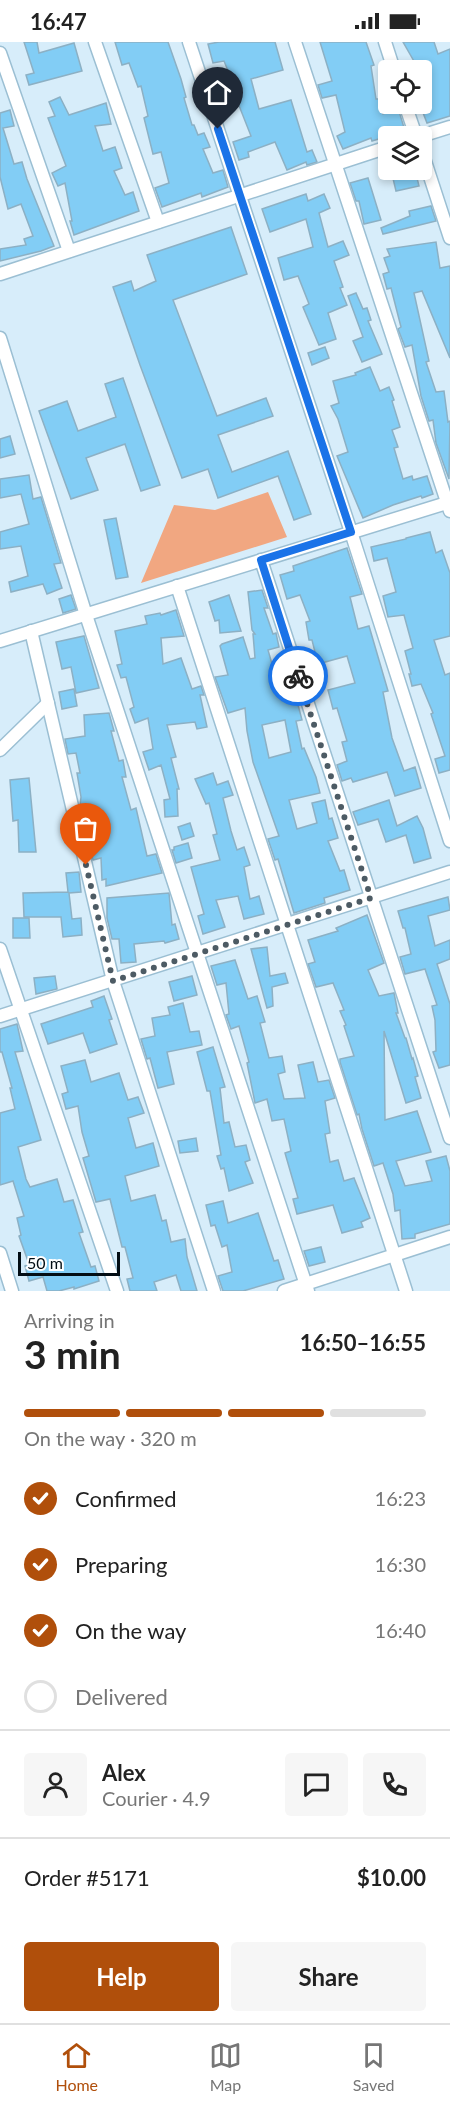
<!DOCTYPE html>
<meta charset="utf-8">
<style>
body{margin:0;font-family:Lato,sans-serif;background:#f6f6f6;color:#222;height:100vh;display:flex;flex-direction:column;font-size:22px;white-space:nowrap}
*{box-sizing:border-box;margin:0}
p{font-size:20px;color:#767676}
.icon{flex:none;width:33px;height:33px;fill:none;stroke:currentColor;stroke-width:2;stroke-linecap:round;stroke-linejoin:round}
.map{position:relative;height:1249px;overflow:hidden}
.side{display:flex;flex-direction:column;background:#fff;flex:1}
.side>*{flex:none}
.tools{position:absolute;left:378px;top:18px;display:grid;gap:12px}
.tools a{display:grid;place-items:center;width:54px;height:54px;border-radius:6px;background:#fff;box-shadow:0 3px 9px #0003;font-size:30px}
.scale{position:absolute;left:18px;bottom:15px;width:102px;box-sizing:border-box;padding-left:6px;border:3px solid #020d14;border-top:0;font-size:16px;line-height:21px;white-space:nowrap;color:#020d14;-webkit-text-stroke:4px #fff;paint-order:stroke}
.pin{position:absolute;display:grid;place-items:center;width:51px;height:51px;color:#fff;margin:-62px -26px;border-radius:50% 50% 50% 0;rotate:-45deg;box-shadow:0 0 6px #0007}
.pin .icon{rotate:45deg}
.courier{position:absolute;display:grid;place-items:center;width:60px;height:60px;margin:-30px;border:4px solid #1a73e8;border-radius:50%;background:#fff;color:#222;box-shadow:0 2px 8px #0007}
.overview em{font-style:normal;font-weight:700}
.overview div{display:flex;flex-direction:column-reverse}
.overview{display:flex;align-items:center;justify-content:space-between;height:102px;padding:0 24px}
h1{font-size:39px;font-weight:700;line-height:45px}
.bar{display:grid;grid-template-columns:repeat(4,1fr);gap:9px 6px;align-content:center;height:72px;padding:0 24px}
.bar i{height:8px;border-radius:4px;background:#e0e0e0}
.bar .active{background:#b04f0b}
.bar p{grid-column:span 4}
.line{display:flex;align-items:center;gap:15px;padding:0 24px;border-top:2px solid #e0e0e0}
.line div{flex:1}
.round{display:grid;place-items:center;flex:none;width:63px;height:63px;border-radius:6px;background:#f6f6f6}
ol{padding:0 24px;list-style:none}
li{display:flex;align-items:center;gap:18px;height:66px}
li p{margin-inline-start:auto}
li .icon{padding:6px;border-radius:50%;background:#b04f0b;color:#fff;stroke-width:4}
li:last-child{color:#767676}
li i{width:33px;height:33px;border:3px solid #e0e0e0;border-radius:50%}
.action{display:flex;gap:12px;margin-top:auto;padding:12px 24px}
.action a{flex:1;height:69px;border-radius:6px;background:#b04f0b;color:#fff;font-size:24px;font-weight:700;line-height:69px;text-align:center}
.action a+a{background:#f6f6f6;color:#222}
.status{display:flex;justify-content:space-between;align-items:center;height:42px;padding:0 30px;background:#fff;direction:ltr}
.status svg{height:16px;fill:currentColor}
.tabs{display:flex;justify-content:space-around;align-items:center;height:84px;border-top:2px solid #e0e0e0;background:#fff;font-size:16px;color:#767676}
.tabs a{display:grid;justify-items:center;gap:3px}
.tabs .active{color:#b04f0b}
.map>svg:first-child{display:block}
.green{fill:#f1a781}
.building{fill:#82cdf5;stroke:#8cb0c4;stroke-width:1.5;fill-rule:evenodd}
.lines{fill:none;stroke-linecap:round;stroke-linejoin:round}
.street-casing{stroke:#9bbfd3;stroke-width:15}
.street{stroke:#fff;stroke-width:12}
.done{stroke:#4d5b64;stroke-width:6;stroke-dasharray:0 10.8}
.route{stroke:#1a73e8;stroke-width:8}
</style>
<div class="status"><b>16:47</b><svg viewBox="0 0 49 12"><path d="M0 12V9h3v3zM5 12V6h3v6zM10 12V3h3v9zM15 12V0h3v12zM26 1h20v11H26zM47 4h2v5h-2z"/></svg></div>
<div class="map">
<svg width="450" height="1249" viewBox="0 0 450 1249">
<rect width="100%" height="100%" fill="#d7edfa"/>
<!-- green -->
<polygon class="green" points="268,450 287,495 141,541 174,463 215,468"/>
<!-- building -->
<g class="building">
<polygon points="24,0 37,0 39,11 74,1 82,29 29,43 26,33 34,31"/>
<polygon points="115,0 168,0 181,37 186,55 184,56 192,83 194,83 198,93 204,91 210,105 203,107 213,131 223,128 228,145 202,155 201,151 162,165 155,146 169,141 161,110 153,112 144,76 148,74 141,44 138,45 129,21 122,23"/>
<polygon points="219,0 275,0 283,28 251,37 259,67 291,58 307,110 312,108 317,120 307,123 306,120 287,128 275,100 248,110 249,115 239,118 233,100 251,94 238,61 224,64 218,45 233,41 224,19 213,21 208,2"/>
<polygon points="320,0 366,0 374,23 371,24 376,57 379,57 383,72 398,66 405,89 372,99 371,96 343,107 337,94 345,90 336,53 322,56 318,43 332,39"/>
<polygon points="403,0 434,0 438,12 450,7 450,74 427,81 420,63 422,63 422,28 402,28 402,26 415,21"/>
<polygon points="60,55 69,73 106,61 111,82 95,84 103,109 115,105 122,126 114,129 125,153 133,150 139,169 74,193 70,179 72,179 65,141 58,144 52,131 66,124 48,76 55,74 49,60"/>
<polygon points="10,68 14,84 3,86 14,122 22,120 27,137 54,204 41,209 0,219 0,207 26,203 24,197 33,194 21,162 8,167 0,135 0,71"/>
<polygon points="391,128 415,128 419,144 396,149"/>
<polygon points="368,136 381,178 364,182 359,159 356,159 350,141"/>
<polygon points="306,152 308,159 324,152 330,166 319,171 328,205 343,199 349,213 334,219 343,245 340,246 347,263 328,271 336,297 319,303 303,265 309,262 298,234 284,238 278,216 313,205 306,177 270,190 262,167"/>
<polygon points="431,164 436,179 383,192 381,186 410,174 409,169"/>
<polygon points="231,185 247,232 173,258 217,374 266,356 273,374 218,393 232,430 288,409 311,472 294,478 278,434 218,456 208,427 182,436 140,323 113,245 131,239 134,249 156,239 147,213"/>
<polygon points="436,200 440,226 450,224 450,316 422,249 414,251 429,319 426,320 436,350 444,349 448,380 450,379 449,437 436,401 433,378 429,379 421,354 412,303 405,305 398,287 401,285 391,246 387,247 383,232 389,230 384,216 390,214 387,207"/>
<polygon points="356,251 363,267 367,266 371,278 368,279 382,312 362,320 353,299 363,295 348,254"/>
<polygon points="325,305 329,316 312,323 308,311"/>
<polygon points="370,325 380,349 389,345 394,358 392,359 400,385 392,388 398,405 394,406 403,437 412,434 413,438 427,434 433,452 422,456 421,454 393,463 363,476 337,414 348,410 338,377 331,364 339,361 333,339 356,333 355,331"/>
<polygon points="123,336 160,443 141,449 125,402 86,416 98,448 71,457 39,369 67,359 78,389 116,375 105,342"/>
<polygon points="10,394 15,412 0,416 0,397"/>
<polygon points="29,433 33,457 41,455 61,521 54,522 62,546 47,552 43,542 11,550 9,540 28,534 21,504 0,507 0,490 29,482 21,452 0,456 0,437"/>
<polygon points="116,476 128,535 116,537 104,478"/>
<polygon points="430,490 436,511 442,508 450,531 450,594 434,598 445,633 450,631 450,728 439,731 435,717 445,714 431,672 433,671 421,642 412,644 409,632 411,632 405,609 413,606 404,573 388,575 383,554 396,550 387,516 374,519 371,505 406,497 406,496"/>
<polygon points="347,506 362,552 350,555 358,587 369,584 388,649 383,650 392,696 404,729 415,725 421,746 395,754 387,730 353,740 351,736 342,739 337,723 347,719 342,700 347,699 337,666 333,667 328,648 355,641 347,614 318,622 312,598 309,598 306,580 310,579 300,553 287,557 280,533 294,529 293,524"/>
<path d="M262,548L268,566H264L273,592L276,591L279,605L268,608L276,636L290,633L302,678L296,679L302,707L304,706L316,735L320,751L289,758L297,787L317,781L312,761L325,758L329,777L332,776L338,796L328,799L340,829L344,828L350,848L324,856L325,861L294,871L278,817L275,818L268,797L279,794L253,720L247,689L245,666L228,671L215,635L228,633L220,604L222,602L243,595L250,617L255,616L253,592H255L252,588L248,550ZM285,678L291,710L269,716L262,683Z"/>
<polygon points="71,553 76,567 63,571 59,557"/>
<polygon points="229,553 241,589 220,591 219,578 215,579 209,560"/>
<polygon points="176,568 184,594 161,596 163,622 181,616 192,647 201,644 204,653 200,653 207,685 197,687 195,680 167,683 176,715 171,716 179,747 177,747 178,774 165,775 164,758 170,757 161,723 149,728 143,710 153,707 148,676 135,681 130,667 134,665 126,635 121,636 117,623 122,622 115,589 147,582 145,574 160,571 161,573"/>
<polygon points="84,594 99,646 76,651 71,625 62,627 56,600"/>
<polygon points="323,628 326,640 311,643 307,632"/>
<polygon points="74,647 77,664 62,667 59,650"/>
<polygon points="109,671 114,689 111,689 119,719 123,718 126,735 122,735 131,768 136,766 147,814 156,812 162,831 106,844 106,837 102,838 101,816 93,818 80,764 81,755 77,731 80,731 76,711 68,712 65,697 85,694 84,673"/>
<polygon points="213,731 217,743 228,739 233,753 223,756 231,789 237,808 244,805 250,823 244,825 250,857 259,854 264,872 244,877 238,854 216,858 225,885 203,892 198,874 204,872 191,825 220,818 213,793 217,792 209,761 206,762 195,737"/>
<polygon points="29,736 36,810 19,810 18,778 13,779 10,738"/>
<polygon points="389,758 397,784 417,774 423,786 431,816 414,821 406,793 386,800 378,777 358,783 353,770"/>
<polygon points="190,781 194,794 182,798 178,785"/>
<polygon points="188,801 192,816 176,821 172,808 174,808 174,805"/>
<polygon points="79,830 81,850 69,851 72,877 81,876 82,893 63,895 61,875 24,875 23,851 68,850 66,831"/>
<polygon points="169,851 172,883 175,882 179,897 165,901 164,899 134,902 136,920 121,921 119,897 112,897 107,876 107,856"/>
<polygon points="448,855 450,868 428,874 435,904 450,898 450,917 437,922 450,962 450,1023 439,1026 433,1010 436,1009 435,978 432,964 437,963 425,927 405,932 400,915 411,912 405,886 403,886 398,869"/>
<polygon points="367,873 384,921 368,928 379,954 394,951 398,971 396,971 405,996 406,996 412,1017 413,1016 418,1034 415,1035 421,1056 406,1061 384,989 385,1078 417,1069 431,1110 396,1119 405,1144 432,1139 426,1119 446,1114 450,1129 450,1182 415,1192 415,1196 402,1197 400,1168 395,1169 393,1152 383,1121 374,1124 362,1087 359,1072 357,1073 340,1020 340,1017 354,1014 344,984 346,983 340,969 344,968 333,941 316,945 308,922 315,920 308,898 338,889 336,886"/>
<polygon points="13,876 29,876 30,896 13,896"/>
<polygon points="267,905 270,934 285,931 288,941 272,945 273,964 267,966 251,907"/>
<polygon points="235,918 248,957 257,954 265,980 260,981 269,1016 282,1014 285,1030 278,1032 284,1057 305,1056 298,1023 313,1020 318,1040 329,1038 335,1056 325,1059 330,1091 325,1092 330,1120 338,1118 344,1139 354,1136 370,1176 361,1180 363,1185 342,1191 333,1163 297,1172 293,1157 298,1156 285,1111 291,1109 284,1077 272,1079 267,1057 255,1061 247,1021 249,1020 239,984 231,987 226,973 229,972 226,941 217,943 211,924"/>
<polygon points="55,934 57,947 36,952 34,936"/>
<polygon points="192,934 197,953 174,959 169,940"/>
<polygon points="104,954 112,977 109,978 117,1002 90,1011 83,991 48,1002 41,982 93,965 91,959"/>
<polygon points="183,961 190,990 199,989 202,1003 167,1010 174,1042 158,1046 150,1016 147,1017 141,997 155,994 152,976 170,973 168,965"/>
<polygon points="17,982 23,1009 15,1010 41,1098 18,1105 26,1137 30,1145 57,1137 64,1160 73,1158 83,1190 79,1191 91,1225 95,1224 99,1239 74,1247 74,1245 59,1249 47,1249 43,1235 29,1239 25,1224 29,1222 19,1194 21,1193 17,1176 24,1174 13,1139 0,1143 0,1071 15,1067 10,1046 12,1046 2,1010 0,1010 0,987"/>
<polygon points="213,1005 225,1045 220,1046 224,1081 229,1080 235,1105 246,1103 250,1118 245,1120 253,1141 229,1149 224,1126 221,1127 217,1114 221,1113 210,1049 207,1049 197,1010"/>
<polygon points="85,1018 91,1040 119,1031 128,1058 138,1055 144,1071 128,1076 136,1106 153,1101 159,1124 125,1134 131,1159 155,1153 162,1179 166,1178 171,1200 185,1197 187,1215 197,1249 181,1249 176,1233 154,1240 157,1249 130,1249 127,1237 133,1236 125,1205 122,1205 110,1157 96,1160 83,1116 89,1114 82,1090 78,1064 66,1067 62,1052 68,1050 61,1024"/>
<polygon points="196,1096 198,1109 180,1111 178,1099"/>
<polygon points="223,1159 228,1181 258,1171 274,1219 278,1218 284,1237 243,1249 223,1249 218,1234 232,1230 227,1203 222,1205 215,1183 211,1184 206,1163"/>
<polygon points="321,1205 325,1220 309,1224 304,1209"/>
</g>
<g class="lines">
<defs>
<g id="street">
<polyline points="95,0 158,180"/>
<polyline points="189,0 351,490 450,799"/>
<polyline points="295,0 450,469"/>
<polyline points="385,0 394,28"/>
<polyline points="0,11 69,209"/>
<polyline points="405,62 416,94"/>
<polyline points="421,94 450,85"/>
<polyline points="422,110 450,196"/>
<polyline points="0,232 388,105"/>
<polyline points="0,296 86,573 308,1249"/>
<polyline points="261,518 450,1096"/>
<polyline points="177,544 406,1249"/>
<polyline points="31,589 113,939 214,1249"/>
<polyline points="0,599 450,460"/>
<polyline points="0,708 48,661"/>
<polyline points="0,907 117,1249"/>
<polyline points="0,974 450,830"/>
<polyline points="0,1211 12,1249"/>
<polyline points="284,1249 450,1195"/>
</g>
</defs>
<!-- street casing -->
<use href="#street" class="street-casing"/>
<!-- street -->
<use href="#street" class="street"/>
</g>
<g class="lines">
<!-- done -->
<polyline class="done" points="86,823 113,939 371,856 298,634"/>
<!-- route -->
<polyline class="route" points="218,87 351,490 261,518 298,634"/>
</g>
</svg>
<div class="tools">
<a><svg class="icon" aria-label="locate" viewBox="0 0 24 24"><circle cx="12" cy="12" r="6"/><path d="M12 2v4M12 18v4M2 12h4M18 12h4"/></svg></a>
<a><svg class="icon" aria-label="layers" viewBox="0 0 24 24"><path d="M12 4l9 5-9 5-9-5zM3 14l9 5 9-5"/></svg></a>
</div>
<div class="scale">50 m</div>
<div class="pin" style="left:86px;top:823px;background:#ea580c"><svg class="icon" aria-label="bag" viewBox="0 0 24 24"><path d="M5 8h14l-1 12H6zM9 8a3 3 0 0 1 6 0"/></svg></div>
<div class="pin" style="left:218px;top:87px;background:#1f2937"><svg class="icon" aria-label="home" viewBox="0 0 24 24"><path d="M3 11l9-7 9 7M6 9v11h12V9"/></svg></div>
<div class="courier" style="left:298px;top:634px"><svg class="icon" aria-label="bike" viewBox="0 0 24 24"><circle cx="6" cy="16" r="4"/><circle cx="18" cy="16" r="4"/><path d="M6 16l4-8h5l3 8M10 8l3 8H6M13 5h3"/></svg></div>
</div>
<section class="side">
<div class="overview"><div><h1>3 min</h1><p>Arriving in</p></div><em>16:50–16:55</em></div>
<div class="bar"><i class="active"></i><i class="active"></i><i class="active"></i><i></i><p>On the way · 320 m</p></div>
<ol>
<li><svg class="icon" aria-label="check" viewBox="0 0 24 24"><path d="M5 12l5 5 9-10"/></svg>Confirmed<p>16:23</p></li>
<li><svg class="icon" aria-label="check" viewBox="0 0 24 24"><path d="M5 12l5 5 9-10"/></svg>Preparing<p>16:30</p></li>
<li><svg class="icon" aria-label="check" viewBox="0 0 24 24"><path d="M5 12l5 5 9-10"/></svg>On the way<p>16:40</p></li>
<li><i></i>Delivered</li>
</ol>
<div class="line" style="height:108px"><a class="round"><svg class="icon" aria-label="person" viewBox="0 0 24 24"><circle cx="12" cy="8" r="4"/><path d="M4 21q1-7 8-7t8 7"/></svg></a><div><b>Alex</b><p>Courier · 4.9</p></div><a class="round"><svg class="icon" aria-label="chat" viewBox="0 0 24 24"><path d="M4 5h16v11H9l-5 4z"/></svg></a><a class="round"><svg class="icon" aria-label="phone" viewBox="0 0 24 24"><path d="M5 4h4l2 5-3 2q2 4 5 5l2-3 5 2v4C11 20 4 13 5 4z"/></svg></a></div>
<div class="line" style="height:78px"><div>Order #5171</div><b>$10.00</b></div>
<div class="action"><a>Help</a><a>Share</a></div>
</section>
<nav class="tabs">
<a class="active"><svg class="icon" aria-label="home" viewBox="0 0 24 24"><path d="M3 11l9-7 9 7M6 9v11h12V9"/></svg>Home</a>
<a><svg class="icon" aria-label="map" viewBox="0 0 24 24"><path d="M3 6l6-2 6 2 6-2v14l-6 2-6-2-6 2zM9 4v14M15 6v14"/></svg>Map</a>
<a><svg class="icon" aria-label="saved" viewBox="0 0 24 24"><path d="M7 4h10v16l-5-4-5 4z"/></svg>Saved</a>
</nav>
